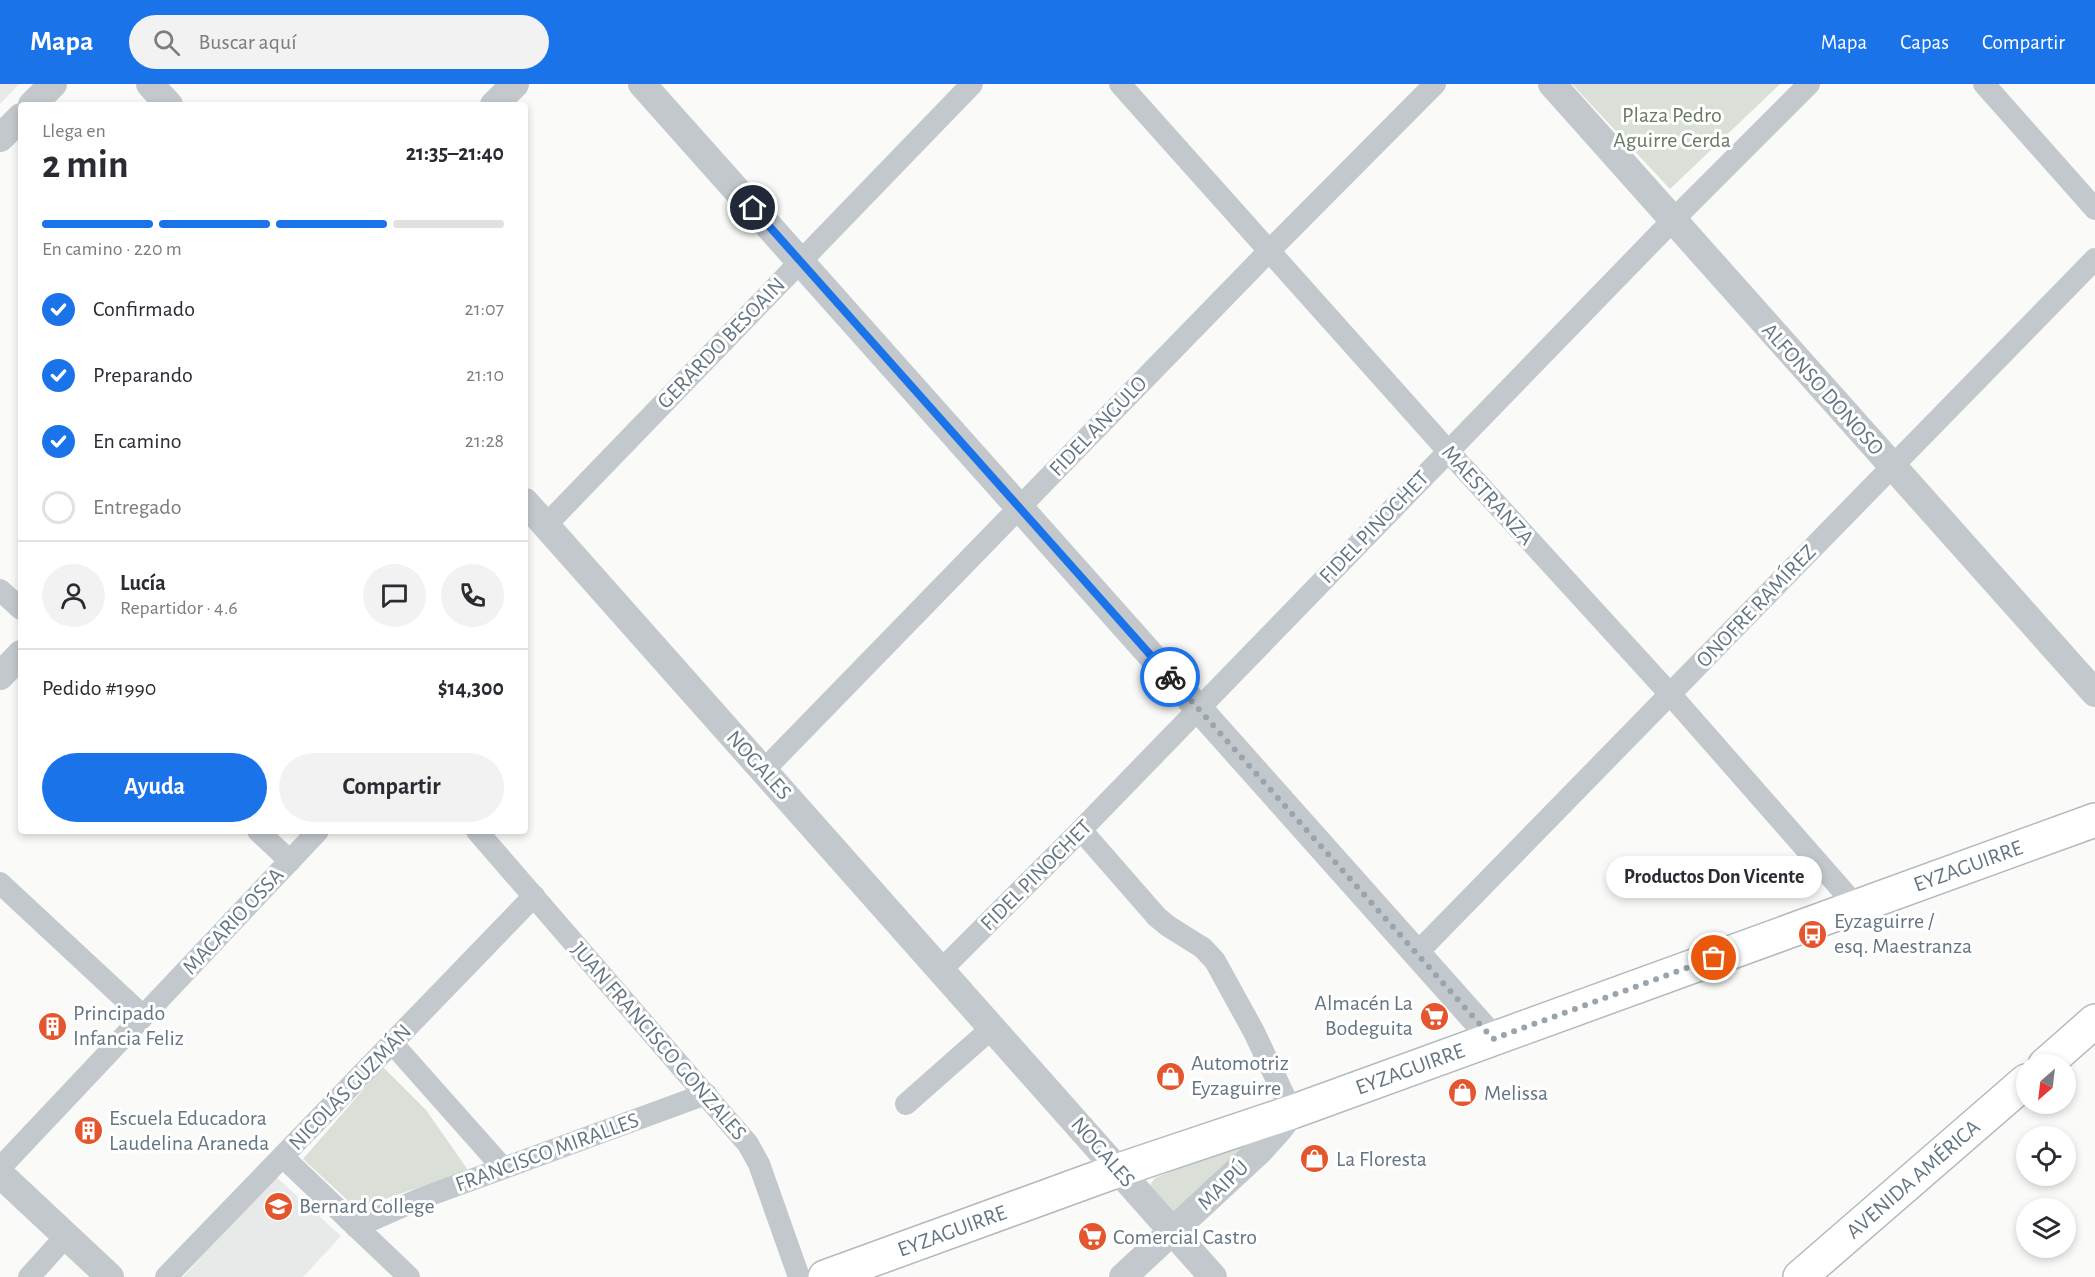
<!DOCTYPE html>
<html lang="es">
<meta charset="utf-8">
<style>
body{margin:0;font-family:"Alegreya Sans",sans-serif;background:#f2f2f3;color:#2b2b33;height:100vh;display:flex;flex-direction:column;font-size:22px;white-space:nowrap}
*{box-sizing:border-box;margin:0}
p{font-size:20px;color:#7c7c81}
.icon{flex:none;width:33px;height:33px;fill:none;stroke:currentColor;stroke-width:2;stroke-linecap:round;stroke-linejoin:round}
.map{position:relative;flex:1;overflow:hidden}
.details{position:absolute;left:18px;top:18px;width:510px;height:732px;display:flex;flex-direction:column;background:#fff;border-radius:6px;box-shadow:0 3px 9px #0003}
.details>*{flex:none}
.needle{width:39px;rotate:208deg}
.controls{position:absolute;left:2016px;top:970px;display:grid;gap:12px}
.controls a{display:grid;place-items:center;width:60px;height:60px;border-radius:50%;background:#fff;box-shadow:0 3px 9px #0003;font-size:30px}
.pin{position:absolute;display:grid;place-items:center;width:51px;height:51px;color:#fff;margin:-26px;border:3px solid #fff;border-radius:50%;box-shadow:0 2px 6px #0007}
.courier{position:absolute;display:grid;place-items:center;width:60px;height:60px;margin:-30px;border:4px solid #1a73e8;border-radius:50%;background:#fff;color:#222;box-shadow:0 2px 8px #0007}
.bubble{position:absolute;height:42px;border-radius:21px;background:#fff;box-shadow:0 3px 9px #0003;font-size:20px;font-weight:700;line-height:42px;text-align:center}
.overview em{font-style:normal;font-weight:700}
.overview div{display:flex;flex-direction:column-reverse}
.overview{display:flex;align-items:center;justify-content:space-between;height:102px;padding:0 24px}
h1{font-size:39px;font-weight:700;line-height:45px}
.bar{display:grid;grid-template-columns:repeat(4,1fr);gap:9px 6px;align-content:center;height:72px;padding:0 24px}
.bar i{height:8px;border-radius:4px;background:#e1e1e2}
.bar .on{background:#1a73e8}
.bar p{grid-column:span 4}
.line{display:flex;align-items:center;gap:15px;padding:0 24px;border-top:2px solid #e1e1e2}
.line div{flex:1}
.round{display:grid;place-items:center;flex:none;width:63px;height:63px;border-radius:32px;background:#f2f2f3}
ol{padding:0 24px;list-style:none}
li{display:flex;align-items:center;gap:18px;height:66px}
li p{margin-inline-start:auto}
li .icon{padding:6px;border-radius:50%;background:#1a73e8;color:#fff;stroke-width:4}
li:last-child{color:#7c7c81}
li i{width:33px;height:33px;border:3px solid #e1e1e2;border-radius:50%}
.action{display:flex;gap:12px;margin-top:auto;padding:12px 24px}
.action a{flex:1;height:69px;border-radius:36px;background:#1a73e8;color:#fff;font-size:24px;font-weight:700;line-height:69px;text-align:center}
.action a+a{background:#f2f2f3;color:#2b2b33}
header{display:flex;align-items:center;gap:36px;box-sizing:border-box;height:84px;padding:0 30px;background:#1a73e8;color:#fff}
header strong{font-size:28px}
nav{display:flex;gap:33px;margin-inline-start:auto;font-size:21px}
.search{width:420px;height:54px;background:#f2f2f3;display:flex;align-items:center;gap:15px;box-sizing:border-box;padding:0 21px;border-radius:33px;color:#7c7c81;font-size:22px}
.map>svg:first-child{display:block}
.built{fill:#e8e9e9}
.green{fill:#dadfd7}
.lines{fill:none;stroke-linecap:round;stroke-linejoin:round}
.secondary-casing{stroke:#b3babf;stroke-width:36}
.minor{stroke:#c3c8cc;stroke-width:22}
.tertiary{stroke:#c3c8cc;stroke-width:28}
.secondary{stroke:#fff;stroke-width:33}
.done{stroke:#99a4ac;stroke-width:6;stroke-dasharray:0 10.8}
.route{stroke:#1a73e8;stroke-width:8}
.labels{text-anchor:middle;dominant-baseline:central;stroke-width:6;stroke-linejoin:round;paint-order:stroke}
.park-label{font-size:22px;fill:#687a64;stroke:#fff}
.street-label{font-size:22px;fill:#657683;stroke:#fff}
.poi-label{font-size:22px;fill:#657683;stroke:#fff;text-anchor:start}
</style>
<header>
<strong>Mapa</strong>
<div class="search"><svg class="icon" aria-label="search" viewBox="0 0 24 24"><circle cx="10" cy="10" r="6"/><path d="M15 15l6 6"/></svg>Buscar aquí</div>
<nav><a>Mapa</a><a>Capas</a><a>Compartir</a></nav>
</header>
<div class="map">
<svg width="2095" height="1193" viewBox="0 0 2095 1193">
<rect width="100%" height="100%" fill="#fafaf8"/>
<!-- built -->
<g class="built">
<polygon points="0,0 19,0 0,20"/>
<polygon points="275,1092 341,1152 303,1193 183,1193"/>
</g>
<!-- green -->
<g class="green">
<polygon points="1572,0 1780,0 1670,105"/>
<polygon points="383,983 426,1026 468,1086 357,1125 303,1075"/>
<polygon points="1242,1059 1248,1060 1173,1131 1150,1101 1155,1094"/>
</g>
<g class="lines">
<defs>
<g id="secondary">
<polyline points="2045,981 2095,937"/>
<polyline points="825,1193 1119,1086 1292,1028 2095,736"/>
<polyline points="1800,1193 2026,997"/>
</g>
</defs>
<!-- secondary casing -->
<use href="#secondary" class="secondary-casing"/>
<!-- minor -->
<g class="minor">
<polyline points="1120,0 1448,367 1670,610 1857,823"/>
<polyline points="1984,0 2095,125"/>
<polyline points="546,441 972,0"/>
<polyline points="0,506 21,525"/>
<polyline points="764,686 1269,167 1435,0"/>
<polyline points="1081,746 1157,833 1168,842 1203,864 1215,877 1254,948 1292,1028"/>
<polyline points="258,747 290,777"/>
<polyline points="477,747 748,1060 759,1080 799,1193"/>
<polyline points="0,799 143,932"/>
<polyline points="1417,869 2095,175"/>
<polyline points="941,886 1081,746 1673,136 1809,0"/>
<polyline points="392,959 503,1084"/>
<polyline points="906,1020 992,944"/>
<polyline points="283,1073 409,1193"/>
<polyline points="0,1084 318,747"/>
<polyline points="356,1143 422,1114 706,1010"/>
<polyline points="29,1193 66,1152"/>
<polyline points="166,1193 534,812"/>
</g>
<!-- tertiary -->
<g class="tertiary">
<polyline points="150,0 169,21"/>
<polyline points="642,0 1493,955"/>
<polyline points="1552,0 2095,609"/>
<polyline points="32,21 53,0"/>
<polyline points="494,21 515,0"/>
<polyline points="0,54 21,33"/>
<polyline points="525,418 1213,1193"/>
<polyline points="0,592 21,570"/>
<polyline points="0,1090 110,1193"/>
<polyline points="1123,1193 1260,1066 1278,1046 1292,1028"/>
</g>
<!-- secondary -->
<use href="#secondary" class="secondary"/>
</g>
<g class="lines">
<!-- done -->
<polyline class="done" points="1170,593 1493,955 1714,874"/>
<!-- route -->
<polyline class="route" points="753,124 1170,593"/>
</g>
<!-- icons -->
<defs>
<symbol id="bus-disc" viewBox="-11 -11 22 22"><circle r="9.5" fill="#e4572e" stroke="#fff"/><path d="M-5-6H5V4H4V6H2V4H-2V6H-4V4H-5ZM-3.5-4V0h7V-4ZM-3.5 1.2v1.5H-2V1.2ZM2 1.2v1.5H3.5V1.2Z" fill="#fff"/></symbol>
<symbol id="supermarket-disc" viewBox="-11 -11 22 22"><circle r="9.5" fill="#e4572e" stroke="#fff"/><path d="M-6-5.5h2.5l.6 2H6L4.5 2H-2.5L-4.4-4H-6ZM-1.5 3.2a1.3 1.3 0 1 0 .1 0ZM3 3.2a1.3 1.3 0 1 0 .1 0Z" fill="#fff"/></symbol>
<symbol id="building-disc" viewBox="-11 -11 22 22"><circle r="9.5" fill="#e4572e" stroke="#fff"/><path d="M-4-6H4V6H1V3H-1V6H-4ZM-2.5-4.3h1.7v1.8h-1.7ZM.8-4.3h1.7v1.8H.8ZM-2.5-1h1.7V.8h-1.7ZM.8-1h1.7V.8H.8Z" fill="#fff"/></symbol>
<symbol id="shop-disc" viewBox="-11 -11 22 22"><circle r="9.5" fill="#e4572e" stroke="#fff"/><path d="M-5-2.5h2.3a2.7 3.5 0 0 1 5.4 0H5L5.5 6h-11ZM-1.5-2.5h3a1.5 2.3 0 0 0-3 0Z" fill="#fff"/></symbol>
<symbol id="school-disc" viewBox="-11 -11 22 22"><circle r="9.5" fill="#e4572e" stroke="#fff"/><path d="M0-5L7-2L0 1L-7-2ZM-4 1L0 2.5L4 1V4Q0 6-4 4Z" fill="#fff"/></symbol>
</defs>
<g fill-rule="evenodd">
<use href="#bus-disc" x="1796" y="834" width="33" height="33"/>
<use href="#supermarket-disc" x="1418" y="916" width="33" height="33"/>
<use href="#building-disc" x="36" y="926" width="33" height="33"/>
<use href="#shop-disc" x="1154" y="976" width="33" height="33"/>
<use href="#shop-disc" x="1446" y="992" width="33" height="33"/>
<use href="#building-disc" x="72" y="1030" width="33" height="33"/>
<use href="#shop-disc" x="1298" y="1058" width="33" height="33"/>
<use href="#school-disc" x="262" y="1106" width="33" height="33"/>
<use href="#supermarket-disc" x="1076" y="1136" width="33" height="33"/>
</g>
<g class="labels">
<!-- park labels -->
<g class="park-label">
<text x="1672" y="31">Plaza Pedro<tspan x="1672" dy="25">Aguirre Cerda</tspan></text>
</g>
<!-- street labels -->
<g class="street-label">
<text transform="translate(721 259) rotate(-46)">GERARDO BESOAIN</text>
<text transform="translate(1823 305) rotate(48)">ALFONSO DONOSO</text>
<text transform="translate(1098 342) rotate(-46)">FIDEL ANGULO</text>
<text transform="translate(1488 411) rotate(48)">MAESTRANZA</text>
<text transform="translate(1374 443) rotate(-46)">FIDEL PINOCHET</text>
<text transform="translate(1756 522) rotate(-46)">ONOFRE RAMÍREZ</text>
<text transform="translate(759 681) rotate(48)">NOGALES</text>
<text transform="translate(1968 782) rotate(-20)">EYZAGUIRRE</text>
<text transform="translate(1036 791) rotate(-45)">FIDEL PINOCHET</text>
<text transform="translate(233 837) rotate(-47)">MACARIO OSSA</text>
<text transform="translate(659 957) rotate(49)">JUAN FRANCISCO GONZALES</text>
<text transform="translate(1410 985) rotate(-20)">EYZAGUIRRE</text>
<text transform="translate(350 1003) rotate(-46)">NICOLÁS GUZMÁN</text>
<text transform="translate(547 1068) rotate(-20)">FRANCISCO MIRALLES</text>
<text transform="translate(1103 1068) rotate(49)">NOGALES</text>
<text transform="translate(1913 1095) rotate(-41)">AVENIDA AMÉRICA</text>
<text transform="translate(1223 1101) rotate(-44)">MAIPÚ</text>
<text transform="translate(952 1147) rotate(-20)">EYZAGUIRRE</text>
</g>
<!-- poi labels -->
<g class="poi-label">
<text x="1834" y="837">Eyzaguirre /<tspan x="1834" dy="25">esq. Maestranza</tspan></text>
<text x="1413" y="919" text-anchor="end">Almacén La<tspan x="1413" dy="25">Bodeguita</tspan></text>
<text x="73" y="929">Principado<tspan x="73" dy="25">Infancia Feliz</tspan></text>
<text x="1191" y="979">Automotriz<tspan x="1191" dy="25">Eyzaguirre</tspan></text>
<text x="1484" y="1009">Melissa</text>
<text x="109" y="1034">Escuela Educadora<tspan x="109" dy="25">Laudelina Araneda</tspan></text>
<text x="1336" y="1075">La Floresta</text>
<text x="299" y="1122">Bernard College</text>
<text x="1113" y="1153">Comercial Castro</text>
</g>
</g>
</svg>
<div class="controls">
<a><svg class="needle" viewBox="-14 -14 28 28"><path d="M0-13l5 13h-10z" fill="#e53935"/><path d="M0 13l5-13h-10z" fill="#7c7c81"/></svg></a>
<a><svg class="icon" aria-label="locate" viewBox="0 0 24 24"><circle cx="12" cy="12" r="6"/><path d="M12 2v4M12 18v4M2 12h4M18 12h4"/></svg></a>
<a><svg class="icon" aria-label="layers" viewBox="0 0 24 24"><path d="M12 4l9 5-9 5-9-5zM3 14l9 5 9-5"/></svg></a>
</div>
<div class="pin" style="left:1714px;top:874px;background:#ea580c"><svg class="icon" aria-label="bag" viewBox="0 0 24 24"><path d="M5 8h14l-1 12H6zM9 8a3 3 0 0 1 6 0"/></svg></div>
<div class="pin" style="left:753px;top:124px;background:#1f2937"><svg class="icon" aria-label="home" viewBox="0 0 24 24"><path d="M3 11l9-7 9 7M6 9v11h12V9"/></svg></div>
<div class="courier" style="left:1170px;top:593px"><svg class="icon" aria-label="bike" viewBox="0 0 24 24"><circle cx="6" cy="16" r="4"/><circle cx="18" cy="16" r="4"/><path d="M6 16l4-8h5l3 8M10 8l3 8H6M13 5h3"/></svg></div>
<div class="bubble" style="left:1606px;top:772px;width:216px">Productos Don Vicente</div>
<section class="details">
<div class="overview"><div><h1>2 min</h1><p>Llega en</p></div><em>21:35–21:40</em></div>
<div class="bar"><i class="on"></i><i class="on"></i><i class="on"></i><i></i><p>En camino · 220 m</p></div>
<ol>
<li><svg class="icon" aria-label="check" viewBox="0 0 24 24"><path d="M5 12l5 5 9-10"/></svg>Confirmado<p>21:07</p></li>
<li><svg class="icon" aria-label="check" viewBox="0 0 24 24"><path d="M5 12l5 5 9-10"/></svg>Preparando<p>21:10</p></li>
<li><svg class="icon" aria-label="check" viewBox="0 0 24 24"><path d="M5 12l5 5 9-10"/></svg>En camino<p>21:28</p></li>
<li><i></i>Entregado</li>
</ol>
<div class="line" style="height:108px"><a class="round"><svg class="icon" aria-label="person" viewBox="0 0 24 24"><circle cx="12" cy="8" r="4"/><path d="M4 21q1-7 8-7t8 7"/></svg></a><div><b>Lucía</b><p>Repartidor · 4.6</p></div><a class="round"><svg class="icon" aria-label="chat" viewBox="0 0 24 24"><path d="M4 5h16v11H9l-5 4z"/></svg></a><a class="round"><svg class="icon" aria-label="phone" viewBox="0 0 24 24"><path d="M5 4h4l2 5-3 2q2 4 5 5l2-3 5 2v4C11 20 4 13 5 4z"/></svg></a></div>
<div class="line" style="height:78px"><div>Pedido #1990</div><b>$14,300</b></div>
<div class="action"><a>Ayuda</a><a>Compartir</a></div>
</section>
</div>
